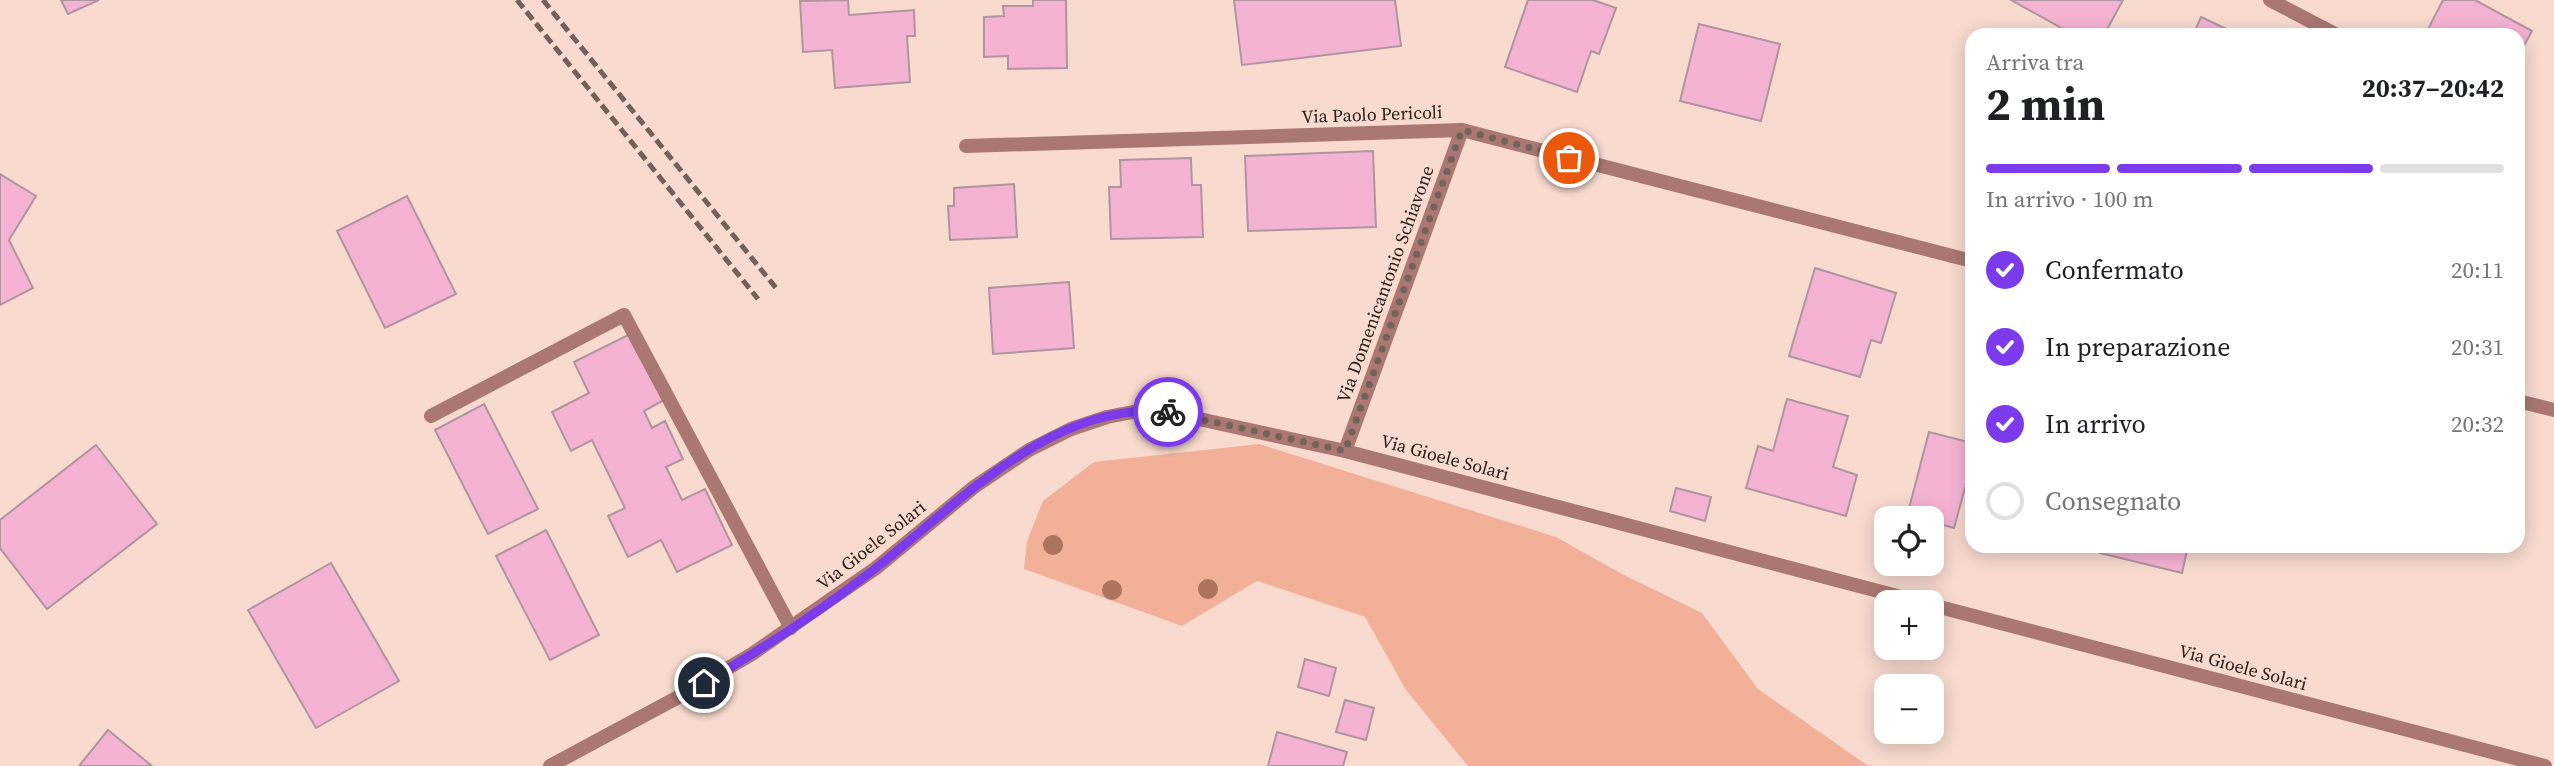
<!DOCTYPE html>
<html lang="it">
<meta charset="utf-8">
<style>
body{margin:0;font-family:"Source Serif 4",serif;background:#f6f6f6;color:#202124;height:100vh;display:flex;flex-direction:column;font-size:26px;white-space:nowrap}
*{box-sizing:border-box;margin:0}
p{font-size:23px;color:#757577}
.icon{flex:none;width:38px;height:38px;fill:none;stroke:currentColor;stroke-width:2;stroke-linecap:round;stroke-linejoin:round}
.map{position:relative;flex:1;overflow:hidden}
.sheet{position:absolute;left:1965px;top:28px;width:560px;height:525px;display:flex;flex-direction:column;background:#fff;border-radius:21px;box-shadow:0 4px 18px #0003}
.sheet>*{flex:none}
.buttons{position:absolute;left:1874px;top:506px;display:grid;gap:14px}
.buttons a{display:grid;place-items:center;width:70px;height:70px;border-radius:14px;background:#fff;box-shadow:0 4px 18px #0003;font-size:35px}
.pin{position:absolute;display:grid;place-items:center;width:60px;height:60px;color:#fff;margin:-30px;border:4px solid #fff;border-radius:50%;box-shadow:0 2px 7px #0007}
.courier{position:absolute;display:grid;place-items:center;width:70px;height:70px;margin:-35px;border:5px solid #7c3aed;border-radius:50%;background:#fff;color:#222;box-shadow:0 2px 9px #0007}
.head em{font-style:normal;font-weight:700}
.head div{display:flex;flex-direction:column-reverse}
.head{display:flex;align-items:center;justify-content:space-between;height:119px;padding:0 21px}
h1{font-size:46px;font-weight:700;line-height:52px}
.bar{display:grid;grid-template-columns:repeat(4,1fr);gap:10px 7px;align-content:center;height:84px;padding:0 21px}
.bar i{height:9px;border-radius:5px;background:#e0e0e0}
.bar .selected{background:#7c3aed}
.bar p{grid-column:span 4}
ol{padding:0 21px;list-style:none}
li{display:flex;align-items:center;gap:21px;height:77px}
li p{margin-inline-start:auto}
li .icon{padding:7px;border-radius:50%;background:#7c3aed;color:#fff;stroke-width:4}
li:last-child{color:#757577}
li i{width:38px;height:38px;border:4px solid #e0e0e0;border-radius:50%}
.map>svg:first-child{display:block}
.green{fill:#f2b099}
.building{fill:#f5b3d3;stroke:#b095a1;stroke-width:2}
.lines{fill:none;stroke-linecap:round;stroke-linejoin:round}
.minor{stroke:#aa7772;stroke-width:14}
.rail{stroke:#72615a;stroke-width:5;stroke-dasharray:10 5;stroke-linecap:butt}
.tree{fill:#ac745d}
.done{stroke:#73625b;stroke-width:7;stroke-dasharray:0 12.6}
.route{stroke:#7c3aed;stroke-width:9}
.labels{text-anchor:middle;dominant-baseline:central;stroke-width:5;stroke-linejoin:round;paint-order:stroke}
.street-label{font-size:18px;fill:#2c211d;stroke:#f8dacf}
</style>
<div class="map">
<svg width="2554" height="766" viewBox="0 0 2554 766">
<rect width="100%" height="100%" fill="#f8dacf"/>
<!-- green -->
<polygon class="green" points="1259,444 1556,537 1622,574 1702,613 1758,689 1867,765 1876,766 1468,766 1406,690 1365,617 1257,581 1182,626 1024,569 1027,541 1043,501 1094,462"/>
<!-- building -->
<g class="building">
<polygon points="61,0 99,0 68,14"/>
<polygon points="848,0 849,15 914,10 915,36 907,36 910,82 835,88 832,50 803,52 800,1"/>
<polygon points="1033,0 1066,0 1067,68 1008,69 1008,56 984,57 984,17 1004,16 1003,6 1033,6"/>
<polygon points="1234,0 1395,0 1401,46 1242,65"/>
<polygon points="1528,0 1593,0 1616,8 1599,54 1591,51 1577,92 1505,67"/>
<polygon points="2011,0 2123,0 2104,35 2074,35"/>
<polygon points="2443,0 2475,0 2532,31 2518,57 2518,35 2425,35"/>
<polygon points="2201,17 2239,35 2193,35"/>
<polygon points="1699,24 1780,44 1761,121 1680,101"/>
<polygon points="1373,151 1376,227 1248,231 1245,156"/>
<polygon points="1191,158 1192,185 1201,185 1203,237 1111,239 1109,187 1121,187 1120,160"/>
<polygon points="0,174 36,196 9,240 33,288 0,305"/>
<polygon points="1014,184 1017,237 950,240 948,206 954,206 954,188"/>
<polygon points="407,196 456,294 385,328 337,231"/>
<polygon points="1815,268 1896,293 1881,343 1871,340 1860,377 1789,356"/>
<polygon points="1069,282 1074,348 993,354 989,288"/>
<polygon points="632,333 664,400 644,411 652,428 665,421 683,459 666,467 682,500 705,489 732,545 677,572 661,540 628,557 608,516 625,508 592,440 571,451 552,412 589,393 574,362"/>
<polygon points="1787,399 1848,416 1833,467 1857,475 1846,516 1746,488 1758,446 1773,451"/>
<polygon points="484,404 538,509 488,534 435,430"/>
<polygon points="1929,432 1972,443 1972,490 1965,488 1954,528 1932,522 1932,518 1907,516"/>
<polygon points="96,445 157,524 47,609 0,548 0,520"/>
<polygon points="1676,488 1711,497 1705,521 1670,511"/>
<polygon points="546,530 599,635 550,660 496,556"/>
<polygon points="2102,546 2188,546 2182,573 2100,553"/>
<polygon points="331,563 399,681 316,728 248,610"/>
<polygon points="1305,659 1336,668 1329,696 1298,687"/>
<polygon points="1345,700 1374,708 1366,740 1336,732"/>
<polygon points="108,730 152,766 79,766"/>
<polygon points="1277,732 1347,752 1343,766 1268,766"/>
</g>
<g class="lines">
<!-- minor -->
<g class="minor">
<polyline points="2270,0 2337,35"/>
<polyline points="966,146 1462,130 1972,261"/>
<polyline points="2518,401 2554,410"/>
<polyline points="431,416 624,315 791,628"/>
<polyline points="1345,451 1462,130"/>
<polyline points="1932,605 2545,766"/>
<polyline points="550,766 684,694 752,654 876,568 974,487 1029,450 1071,429 1107,417 1133,412 1172,413 1345,451 1920,602"/>
</g>
<!-- rail -->
<g class="rail">
<polyline points="517,0 758,299"/>
<polyline points="543,0 776,288"/>
</g>
</g>
<!-- trees -->
<g class="tree">
<circle cx="1053" cy="545" r="10"/>
<circle cx="1208" cy="589" r="10"/>
<circle cx="1112" cy="590" r="10"/>
</g>
<g class="lines">
<!-- done -->
<polyline class="done" points="1168,412 1345,451 1462,130 1569,158"/>
<!-- route -->
<path class="route" d="M704,683C763,649 822,610 876,568C958,504 1054,400 1168,412"/>
</g>
<g class="labels">
<!-- street labels -->
<g class="street-label">
<text transform="translate(1372 114) rotate(-2)">Via Paolo Pericoli</text>
<text transform="translate(1385 284) rotate(-70)">Via Domenicantonio Schiavone</text>
<text transform="translate(1445 457) rotate(15)">Via Gioele Solari</text>
<text transform="translate(871 545) rotate(-38)">Via Gioele Solari</text>
<text transform="translate(2243 667) rotate(15)">Via Gioele Solari</text>
</g>
</g>
</svg>
<div class="buttons">
<a><svg class="icon" aria-label="locate" viewBox="0 0 24 24"><circle cx="12" cy="12" r="6"/><path d="M12 2v4M12 18v4M2 12h4M18 12h4"/></svg></a>
<a>+</a>
<a>−</a>
</div>
<div class="pin" style="left:1569px;top:158px;background:#ea580c"><svg class="icon" aria-label="bag" viewBox="0 0 24 24"><path d="M5 8h14l-1 12H6zM9 8a3 3 0 0 1 6 0"/></svg></div>
<div class="pin" style="left:704px;top:683px;background:#1f2937"><svg class="icon" aria-label="home" viewBox="0 0 24 24"><path d="M3 11l9-7 9 7M6 9v11h12V9"/></svg></div>
<div class="courier" style="left:1168px;top:412px"><svg class="icon" aria-label="bike" viewBox="0 0 24 24"><circle cx="6" cy="16" r="4"/><circle cx="18" cy="16" r="4"/><path d="M6 16l4-8h5l3 8M10 8l3 8H6M13 5h3"/></svg></div>
<section class="sheet">
<div class="head"><div><h1>2 min</h1><p>Arriva tra</p></div><em>20:37–20:42</em></div>
<div class="bar"><i class="selected"></i><i class="selected"></i><i class="selected"></i><i></i><p>In arrivo · 100 m</p></div>
<ol>
<li><svg class="icon" aria-label="check" viewBox="0 0 24 24"><path d="M5 12l5 5 9-10"/></svg>Confermato<p>20:11</p></li>
<li><svg class="icon" aria-label="check" viewBox="0 0 24 24"><path d="M5 12l5 5 9-10"/></svg>In preparazione<p>20:31</p></li>
<li><svg class="icon" aria-label="check" viewBox="0 0 24 24"><path d="M5 12l5 5 9-10"/></svg>In arrivo<p>20:32</p></li>
<li><i></i>Consegnato</li>
</ol>
</section>
</div>
